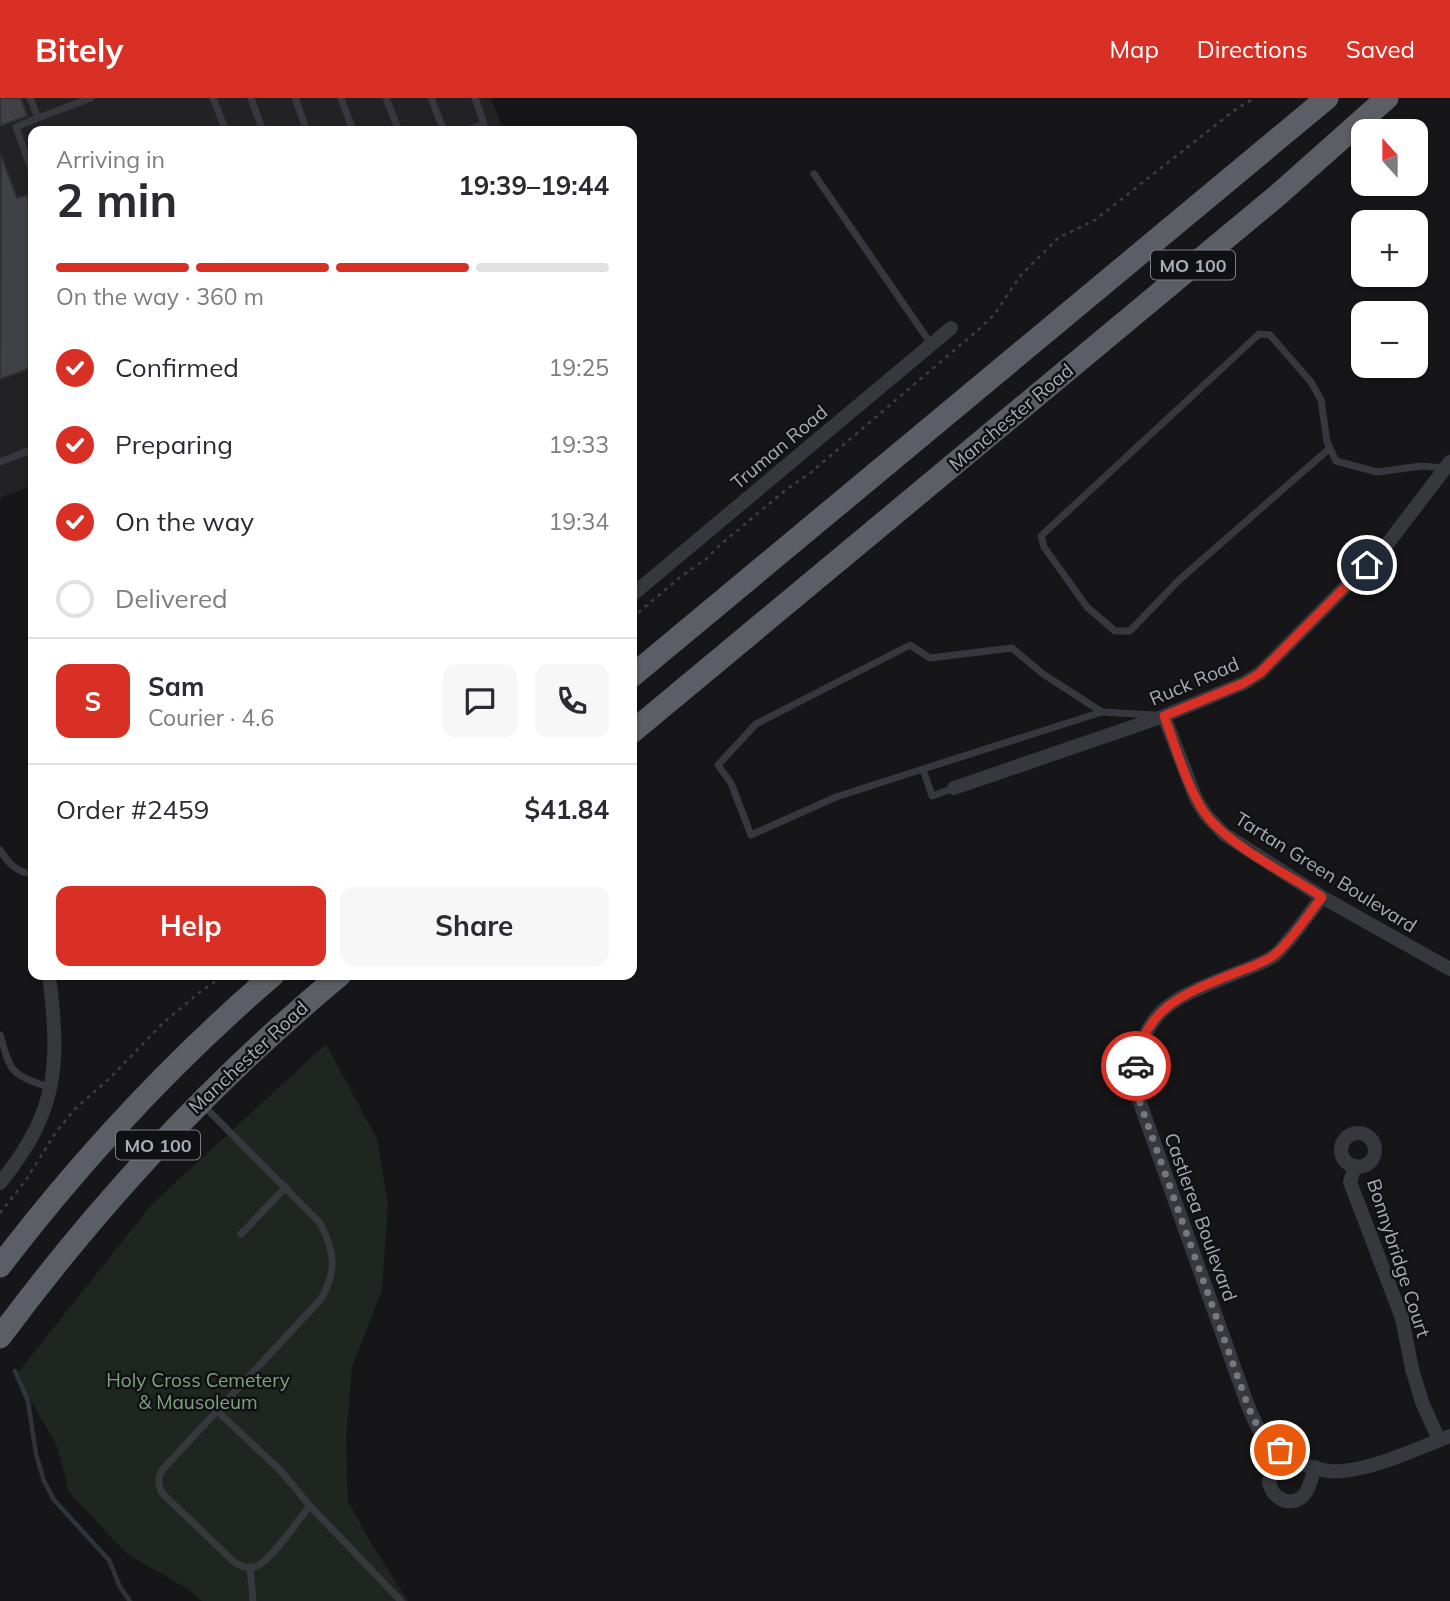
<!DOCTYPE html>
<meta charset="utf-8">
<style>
body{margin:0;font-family:Mulish,sans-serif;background:#f7f7f7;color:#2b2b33;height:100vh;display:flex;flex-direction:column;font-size:26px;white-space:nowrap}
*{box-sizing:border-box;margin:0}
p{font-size:23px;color:#7c7c81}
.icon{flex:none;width:38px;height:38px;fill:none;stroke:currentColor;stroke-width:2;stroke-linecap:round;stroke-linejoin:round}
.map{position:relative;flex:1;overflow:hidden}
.panel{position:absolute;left:28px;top:28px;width:609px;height:854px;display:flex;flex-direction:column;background:#fff;border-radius:14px;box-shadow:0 2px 5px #0004}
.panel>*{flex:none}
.needle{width:46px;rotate:339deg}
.tools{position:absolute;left:1351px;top:21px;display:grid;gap:14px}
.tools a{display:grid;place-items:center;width:77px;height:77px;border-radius:14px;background:#fff;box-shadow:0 2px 5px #0004;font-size:35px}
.pin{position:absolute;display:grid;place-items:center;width:60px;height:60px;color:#fff;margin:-30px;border:4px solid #fff;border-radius:50%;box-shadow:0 2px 7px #0007}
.courier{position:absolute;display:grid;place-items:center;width:70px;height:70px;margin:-35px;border:5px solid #d93025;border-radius:50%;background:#fff;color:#222;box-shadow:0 2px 9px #0007}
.summary em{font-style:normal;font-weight:700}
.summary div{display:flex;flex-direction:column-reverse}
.summary{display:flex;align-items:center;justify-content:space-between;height:119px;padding:0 28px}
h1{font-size:46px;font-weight:700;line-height:52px}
.bar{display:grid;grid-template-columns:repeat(4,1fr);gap:10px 7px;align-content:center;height:84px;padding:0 28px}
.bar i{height:9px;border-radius:5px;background:#e1e1e2}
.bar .active{background:#d93025}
.bar p{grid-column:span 4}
.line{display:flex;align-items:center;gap:18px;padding:0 28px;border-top:2px solid #e1e1e2}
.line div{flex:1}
.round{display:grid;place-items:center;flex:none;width:74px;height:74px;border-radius:14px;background:#f7f7f7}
ol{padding:0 28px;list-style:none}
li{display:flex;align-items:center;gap:21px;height:77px}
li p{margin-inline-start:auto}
li .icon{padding:7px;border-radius:50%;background:#d93025;color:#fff;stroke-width:4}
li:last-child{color:#7c7c81}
li i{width:38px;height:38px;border:4px solid #e1e1e2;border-radius:50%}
.button{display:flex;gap:14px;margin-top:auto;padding:14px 28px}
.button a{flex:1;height:80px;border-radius:14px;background:#d93025;color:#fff;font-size:28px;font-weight:700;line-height:80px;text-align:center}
.button a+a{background:#f7f7f7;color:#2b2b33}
header{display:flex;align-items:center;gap:42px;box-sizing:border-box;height:98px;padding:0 35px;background:#d93025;color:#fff}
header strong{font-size:33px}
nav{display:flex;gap:38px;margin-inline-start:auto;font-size:24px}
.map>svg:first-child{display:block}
.built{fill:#222225}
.green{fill:#1e261f}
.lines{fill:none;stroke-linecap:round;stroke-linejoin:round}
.stream{stroke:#2c353c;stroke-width:4.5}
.building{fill:#404145;stroke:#303034;stroke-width:2}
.path{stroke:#3d3f44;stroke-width:2.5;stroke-dasharray:3.5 5;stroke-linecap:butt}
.service{stroke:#37383d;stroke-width:7}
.minor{stroke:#37383d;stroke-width:14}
.trunk{stroke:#5b5e65;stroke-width:23}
.done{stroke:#757880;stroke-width:7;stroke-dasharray:0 12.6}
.route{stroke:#d93025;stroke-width:9}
.labels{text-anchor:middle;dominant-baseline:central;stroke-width:5;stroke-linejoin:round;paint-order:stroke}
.shield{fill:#111113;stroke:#7b7e86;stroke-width:2}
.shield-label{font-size:18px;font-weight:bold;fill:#a8adb8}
.street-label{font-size:19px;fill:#a8adb8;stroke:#111113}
.park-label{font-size:19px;fill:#7fa381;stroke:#111113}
</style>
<header>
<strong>Bitely</strong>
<nav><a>Map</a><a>Directions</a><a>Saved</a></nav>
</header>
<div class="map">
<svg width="1450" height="1503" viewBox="0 0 1450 1503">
<rect width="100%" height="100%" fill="#161618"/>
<!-- built -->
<polygon class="built" points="0,0 491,0 504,33 33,33 33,387 0,400"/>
<!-- green -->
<polygon class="green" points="326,946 377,1041 388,1106 382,1192 352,1269 346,1341 348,1403 374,1450 408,1503 202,1503 191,1493 127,1456 69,1394 57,1348 16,1277 152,1106"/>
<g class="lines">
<!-- stream -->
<polyline class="stream" points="15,1273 28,1303 36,1356 44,1383 54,1402 109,1462 120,1489 130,1503"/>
</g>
<!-- building -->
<g class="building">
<polygon points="0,0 21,0 27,18 0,28"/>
<polygon points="1,57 17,100 27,97 33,115 33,269 0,281"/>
</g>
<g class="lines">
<!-- path -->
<g class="path">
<polyline points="632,520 679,480 706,461 721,446 787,391 809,376 978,232 994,217 1021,177 1058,140 1095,122 1236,11 1255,0"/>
<polyline points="0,1115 26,1082 56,1034 75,1011 111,979 163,925 200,894 225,877"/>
</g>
<!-- service -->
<g class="service">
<polyline points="30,0 38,20 16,29 33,76"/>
<polyline points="213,0 226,33"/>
<polyline points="251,0 263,33"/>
<polyline points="295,0 307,33"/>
<polyline points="341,0 353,33"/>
<polyline points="386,0 399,33"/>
<polyline points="431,0 444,33"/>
<polyline points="38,20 91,0"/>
<polyline points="466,33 484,26 475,0"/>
<polyline points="814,76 931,246"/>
<polyline points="1330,350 1179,482 1130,533 1115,533 1087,509 1044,449 1041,438 1259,236 1270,237 1311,284 1321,302 1327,344 1336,363 1377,374 1421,368 1445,370"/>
<polyline points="0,364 33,351"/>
<polyline points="1102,614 1154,617"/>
<polyline points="923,671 836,699 751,737 731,685 718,667 756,626 910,547 930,560 1012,550 1043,576 1102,614 923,671 932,698 954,690"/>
<path d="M0,752C9,766 16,774 33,776"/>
<path d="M0,937C12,977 10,975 50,990"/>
<path d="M202,1006L320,1125C335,1154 337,1173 321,1201L163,1371C157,1380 158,1386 162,1395L233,1463C241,1469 250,1472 259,1467C274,1458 298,1422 310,1408L280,1372L216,1312"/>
<polyline points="241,1136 286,1089"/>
<polyline points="310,1408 401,1503"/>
<polyline points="250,1469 253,1503"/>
</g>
<!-- minor -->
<g class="minor">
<polyline points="632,497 951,230"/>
<polyline points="1164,618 1196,701 1206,717 1224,736 1322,799 1450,871"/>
<polyline points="954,690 1164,618 1244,585 1260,575 1385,449 1450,364"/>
<path d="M1322,799C1309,815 1291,843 1275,857C1265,865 1248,870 1236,875C1172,901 1140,910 1134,988L1248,1308C1253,1319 1257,1331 1265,1341C1282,1360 1317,1376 1343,1373C1380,1369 1415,1351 1450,1338"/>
<circle cx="1358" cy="1052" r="17"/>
<polyline points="1355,1068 1350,1084 1402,1220 1412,1271 1422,1304 1439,1342"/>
<path d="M0,1085C59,1012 60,966 49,877"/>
<path d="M1280,1352L1269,1384C1272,1400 1290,1411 1304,1397C1310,1390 1312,1378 1315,1369"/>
</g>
<!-- trunk -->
<g class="trunk">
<polyline points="632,578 1327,0"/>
<polyline points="632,634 1279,96 1387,0"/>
<path d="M0,1168C81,1062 172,964 273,877"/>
<path d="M0,1239C100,1104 210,985 340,877"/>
</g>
</g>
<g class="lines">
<!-- done -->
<path class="done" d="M1136,968L1134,988L1248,1308C1256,1327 1263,1340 1280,1352"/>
<!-- route -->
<path class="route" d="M1136,968C1143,907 1191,893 1240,873C1251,869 1265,864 1274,857C1289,846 1310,814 1322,799C1289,777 1230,748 1207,718C1188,694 1175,646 1164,618L1244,585L1260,575L1367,467"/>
</g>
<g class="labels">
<!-- shield labels -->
<g class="shield">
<rect x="1151" y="152.5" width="84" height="29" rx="5"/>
<rect x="116" y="1032.5" width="84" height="29" rx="5"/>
</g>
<g class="shield-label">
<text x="1193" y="167">MO 100</text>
<text x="158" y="1047">MO 100</text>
</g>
<!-- street labels -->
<g class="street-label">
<text transform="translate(1011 319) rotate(-40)">Manchester Road</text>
<text transform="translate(779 349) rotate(-40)">Truman Road</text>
<text transform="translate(1194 583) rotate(-23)">Ruck Road</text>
<text transform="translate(1326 774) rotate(32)">Tartan Green Boulevard</text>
<text transform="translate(248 959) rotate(-43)">Manchester Road</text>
<text transform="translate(1201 1119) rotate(70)">Castlerea Boulevard</text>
<text transform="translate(1399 1160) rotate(72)">Bonnybridge Court</text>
</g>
<!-- park labels -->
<g class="park-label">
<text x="198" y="1282">Holy Cross Cemetery<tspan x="198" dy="22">&amp; Mausoleum</tspan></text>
</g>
</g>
</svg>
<div class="tools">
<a><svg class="needle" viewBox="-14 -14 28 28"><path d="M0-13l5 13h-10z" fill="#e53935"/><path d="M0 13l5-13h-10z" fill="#7c7c81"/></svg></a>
<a>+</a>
<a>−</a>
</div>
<div class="pin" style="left:1280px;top:1352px;background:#ea580c"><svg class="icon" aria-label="bag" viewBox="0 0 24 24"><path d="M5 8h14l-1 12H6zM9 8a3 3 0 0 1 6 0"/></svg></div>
<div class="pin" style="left:1367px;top:467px;background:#1f2937"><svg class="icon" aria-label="home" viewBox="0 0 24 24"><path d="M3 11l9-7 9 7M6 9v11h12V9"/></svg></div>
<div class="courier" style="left:1136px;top:968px"><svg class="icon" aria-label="car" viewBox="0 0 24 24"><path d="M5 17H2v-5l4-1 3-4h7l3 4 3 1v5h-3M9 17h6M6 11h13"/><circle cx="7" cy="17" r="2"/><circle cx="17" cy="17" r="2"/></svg></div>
<section class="panel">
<div class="summary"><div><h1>2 min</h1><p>Arriving in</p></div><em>19:39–19:44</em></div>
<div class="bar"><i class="active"></i><i class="active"></i><i class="active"></i><i></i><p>On the way · 360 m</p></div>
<ol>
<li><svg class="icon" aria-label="check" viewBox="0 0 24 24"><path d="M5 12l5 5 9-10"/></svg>Confirmed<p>19:25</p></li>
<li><svg class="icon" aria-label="check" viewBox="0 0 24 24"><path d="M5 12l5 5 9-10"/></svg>Preparing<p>19:33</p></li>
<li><svg class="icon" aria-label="check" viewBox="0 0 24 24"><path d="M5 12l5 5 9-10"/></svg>On the way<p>19:34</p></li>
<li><i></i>Delivered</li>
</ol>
<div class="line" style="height:126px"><b class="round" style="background:#d93025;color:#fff">S</b><div><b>Sam</b><p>Courier · 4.6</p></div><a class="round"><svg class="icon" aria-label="chat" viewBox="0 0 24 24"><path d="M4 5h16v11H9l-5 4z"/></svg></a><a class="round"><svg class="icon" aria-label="phone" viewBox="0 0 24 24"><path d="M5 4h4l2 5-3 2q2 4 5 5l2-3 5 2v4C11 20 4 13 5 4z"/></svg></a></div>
<div class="line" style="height:91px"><div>Order #2459</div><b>$41.84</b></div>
<div class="button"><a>Help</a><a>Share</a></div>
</section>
</div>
